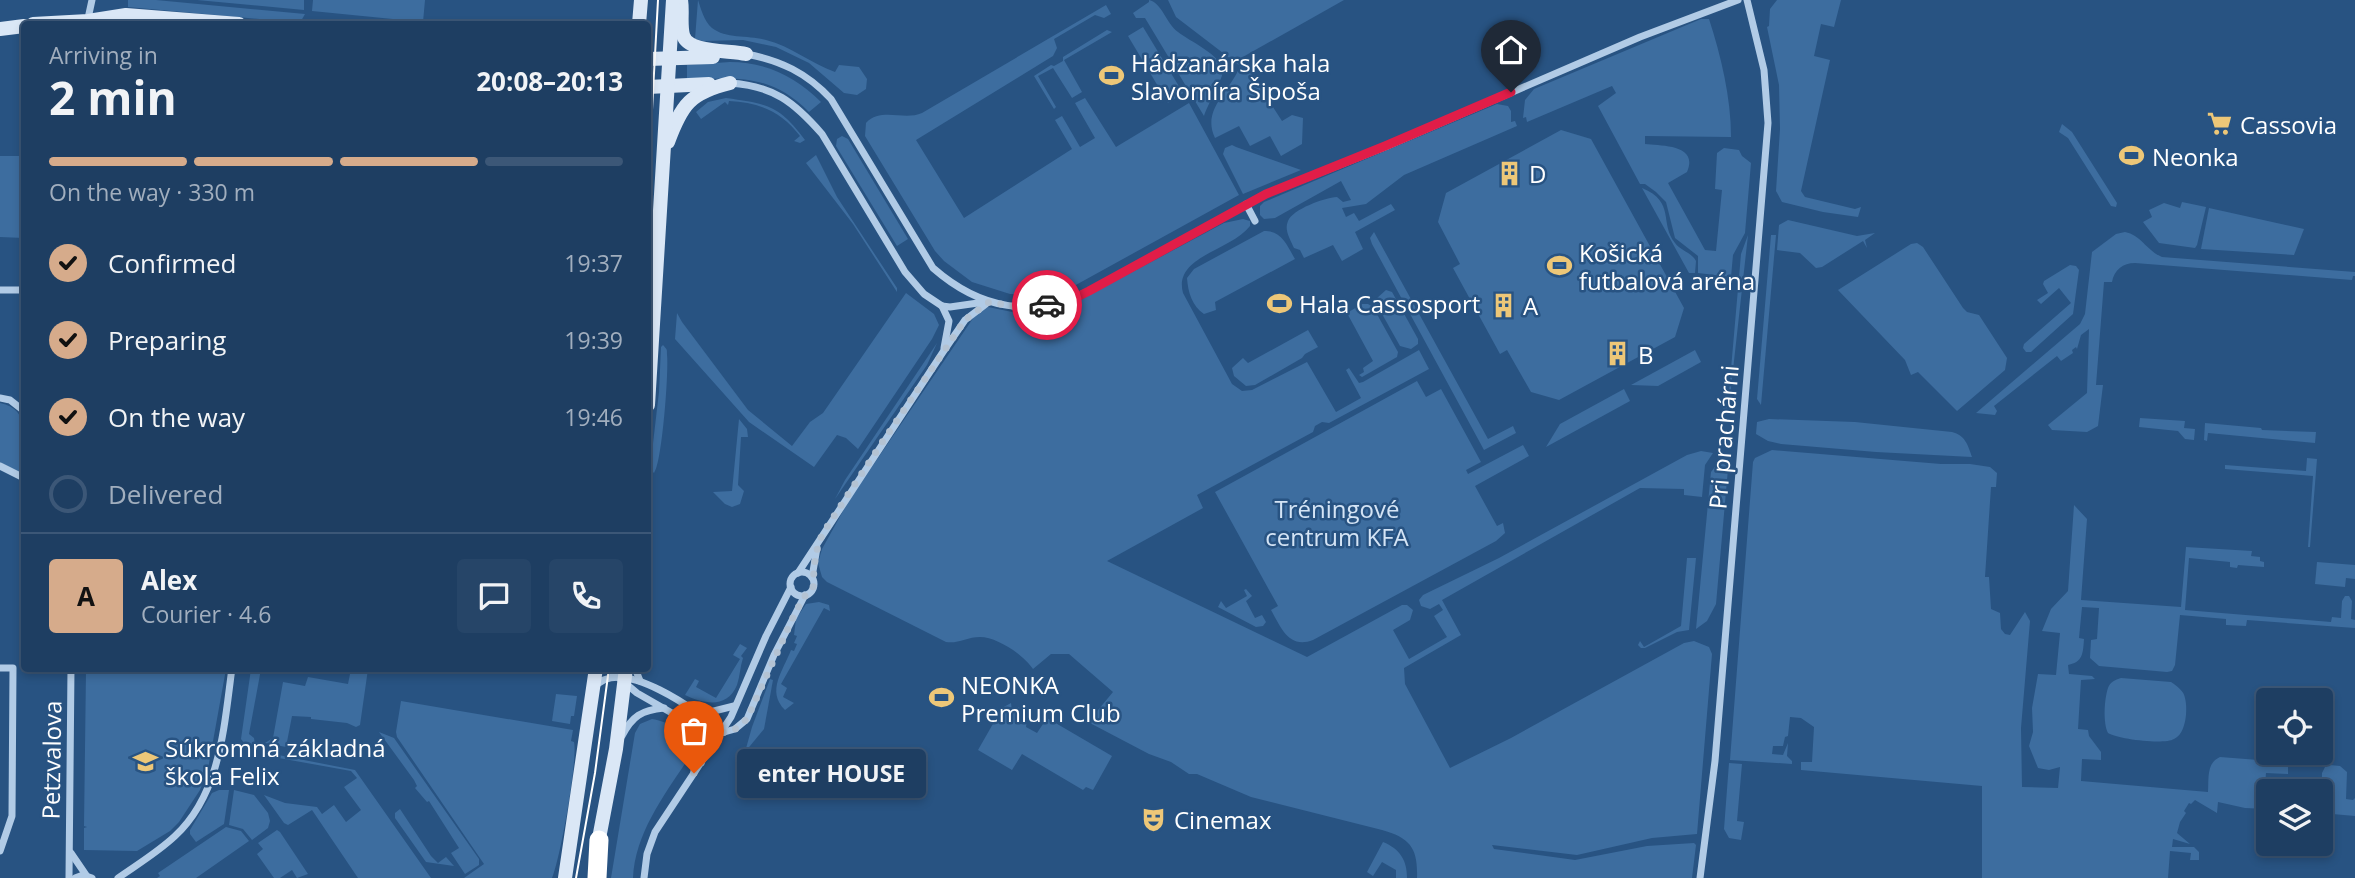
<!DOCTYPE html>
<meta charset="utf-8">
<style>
body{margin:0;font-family:"Open Sans",sans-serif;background:#264568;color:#f1f3f6;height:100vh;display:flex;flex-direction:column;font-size:26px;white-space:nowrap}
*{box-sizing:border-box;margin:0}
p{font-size:23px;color:#a1aebe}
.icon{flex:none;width:38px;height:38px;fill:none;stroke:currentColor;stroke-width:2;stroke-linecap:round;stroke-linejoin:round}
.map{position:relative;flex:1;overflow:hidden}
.panel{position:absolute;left:21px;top:21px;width:630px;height:651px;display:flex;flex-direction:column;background:#1e3e62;border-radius:7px;box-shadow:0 4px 10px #0003,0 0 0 2px #3c5777}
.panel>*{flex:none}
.tools{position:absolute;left:2256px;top:688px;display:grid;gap:14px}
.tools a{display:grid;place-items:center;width:77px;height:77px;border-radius:7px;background:#1e3e62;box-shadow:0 4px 10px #0003,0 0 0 2px #3c5777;font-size:35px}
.pin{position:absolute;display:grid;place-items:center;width:60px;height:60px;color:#fff;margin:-72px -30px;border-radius:50% 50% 50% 0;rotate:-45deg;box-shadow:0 0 7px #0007}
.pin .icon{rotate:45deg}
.courier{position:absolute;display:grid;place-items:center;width:70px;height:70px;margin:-35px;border:5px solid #e11d48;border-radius:50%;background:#fff;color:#222;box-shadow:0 2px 9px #0007}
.bubble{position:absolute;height:49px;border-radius:7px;background:#1e3e62;box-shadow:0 4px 10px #0003,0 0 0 2px #3c5777;font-size:23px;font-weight:700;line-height:49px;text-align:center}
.summary em{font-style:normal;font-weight:700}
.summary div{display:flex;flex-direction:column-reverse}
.summary{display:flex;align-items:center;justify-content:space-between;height:119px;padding:0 28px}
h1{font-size:46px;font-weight:700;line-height:52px}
.bar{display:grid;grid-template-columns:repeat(4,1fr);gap:10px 7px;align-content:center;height:84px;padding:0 28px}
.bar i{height:9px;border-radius:5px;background:#3c5777}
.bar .on{background:#d6ab8b}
.bar p{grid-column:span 4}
.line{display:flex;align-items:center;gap:18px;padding:0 28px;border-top:2px solid #3c5777}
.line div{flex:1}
.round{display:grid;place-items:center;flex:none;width:74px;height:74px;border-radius:7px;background:#264568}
ol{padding:0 28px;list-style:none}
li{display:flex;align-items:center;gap:21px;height:77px}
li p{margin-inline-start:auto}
li .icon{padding:7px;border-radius:50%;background:#d6ab8b;color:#111;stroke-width:4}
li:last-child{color:#a1aebe}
li i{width:38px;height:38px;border:4px solid #3c5777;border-radius:50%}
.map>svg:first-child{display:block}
.green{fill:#3d6d9f}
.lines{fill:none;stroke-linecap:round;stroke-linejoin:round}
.street{stroke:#b1cbe6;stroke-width:7}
.secondary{stroke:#dae7f6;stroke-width:14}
.highway{stroke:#fff;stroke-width:19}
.tram{stroke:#fff;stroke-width:2}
.done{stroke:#b4c3d3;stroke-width:7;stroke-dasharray:0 12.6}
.route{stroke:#e11d48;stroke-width:9}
.labels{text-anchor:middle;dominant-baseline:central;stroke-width:5;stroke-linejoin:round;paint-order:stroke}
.poi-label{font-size:24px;fill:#fff;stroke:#285382;text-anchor:start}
.street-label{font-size:24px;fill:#fff;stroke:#285382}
.park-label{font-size:24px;fill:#d4e4f5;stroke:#285382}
</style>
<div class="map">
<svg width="2355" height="878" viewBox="0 0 2355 878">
<rect width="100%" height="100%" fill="#285382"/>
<!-- green -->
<g class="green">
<polygon points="128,0 156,0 305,14 301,21 293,22 128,7"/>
<polygon points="197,0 304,0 304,10"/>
<polygon points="313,0 425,0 423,22 312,11"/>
<path d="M698,0C701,9 704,21 712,28C726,39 749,35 766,40C791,46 810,63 835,72L839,65L859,67L867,79L866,89L857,95L844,93L809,63L776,47L743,40L703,41L695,39Z"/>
<path d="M1149,0C1162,3 1166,23 1178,32C1189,41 1222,55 1223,71C1223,78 1207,106 1204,116L1145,18H1136L1133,13L1149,2Z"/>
<path d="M1168,0H1344L1241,58L1282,121L1292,115L1303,118L1302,144L1281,156L1270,136L1250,146L1239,126L1215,138C1201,109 1231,91 1240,66L1176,17Z"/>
<polygon points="1777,0 1841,0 1834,27 1821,24 1814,56 1830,60 1801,191 1805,197 1855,209 1861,207 1858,217 1823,212 1782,202 1776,191 1780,129 1779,85 1767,27 1769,26 1770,9"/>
<path d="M1106,5L1111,14L1104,18L1095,15L1054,39L1057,48L1053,56L916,140L964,218L1072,149L1055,120L1062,116L1080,147L1095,138L1075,103L1085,98L1116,147L1189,103L1239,195L1074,286L1041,295L1010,294L972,282L944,261L935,251L865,136L866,123C881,107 904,121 922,113Z"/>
<path d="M1701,19H1709C1721,56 1731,98 1731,137L1645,136V144C1661,146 1699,144 1687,172L1668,183L1705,250L1716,251L1722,190L1715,189L1717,153L1724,148L1739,150L1742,156L1751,163L1745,233L1733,255L1731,277L1698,273V256L1675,238L1666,202L1656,192L1645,184H1640L1598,106L1616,93L1612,86L1527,122L1526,117L1523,118L1525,100L1534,89Z"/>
<polygon points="1143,27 1183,93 1168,103 1128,36"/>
<polygon points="1107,30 1112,32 1064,60 1082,92 1072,98 1053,68 1038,76 1056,107 1054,109 1034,76 1051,65 1054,66 1063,61 1063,57"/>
<path d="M730,62C766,62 796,77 821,102L809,112C771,74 737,77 687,80V65Z"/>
<path d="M726,98C768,104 779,105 805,140L800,143L794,141L800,136C782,112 759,102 729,101L728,105L725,102L701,119L696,112L708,102Z"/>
<path d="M1497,104L1508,106L1511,111V122L1515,121L1517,126L1404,175L1366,204L1342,208L1346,217L1354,213L1359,221L1391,204L1395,210L1355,232L1363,249L1342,261L1333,245L1304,258L1300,250L1294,248C1290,239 1284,230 1288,221C1293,209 1324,198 1337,197L1343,202L1351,200L1341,181L1275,218L1264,219L1260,215V206L1264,202Z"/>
<polygon points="2062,124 2072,132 2117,203 2116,207 2111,206 2068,138 2059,132"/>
<polygon points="1561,130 1591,139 1684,308 1675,337 1559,400 1531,392 1507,350 1500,354 1453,268 1460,264 1438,222 1446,193"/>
<polygon points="842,136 848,139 908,239 897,246 836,146 837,139"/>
<polygon points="1232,145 1236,147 1301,170 1243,194 1223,154 1225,148"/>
<polygon points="816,155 837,197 897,288 897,292 853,224 806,163"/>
<polygon points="0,156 24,156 24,238 0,237"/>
<path d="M1642,188C1676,202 1659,223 1675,243C1681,251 1691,252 1696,261L1695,273H1689Z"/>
<polygon points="2182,202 2206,207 2197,245 2195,248 2159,243 2143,222 2152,217 2149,210 2164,203 2180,208"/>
<polygon points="2209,208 2304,229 2294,255 2201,249"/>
<path d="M1243,219L1250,221V226C1231,251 1173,256 1183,293L1232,384L1242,391L1252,390L1307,362L1336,412L1361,398L1346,370L1349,368L1359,383L1363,382L1419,350L1429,369L1329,423L1322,422L1315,426L1313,432L1197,495L1203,508L1107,561L1307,657L1402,605H1407L1413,610L1410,620L1393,630L1409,659L1447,637L1434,616L1443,610L1439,604L1430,609L1421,606L1419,600L1423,595L1499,558L1687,455L1701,451L1713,453L1705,465L1702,497L1684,495V489L1640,488L1442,600L1461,635L1404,668L1405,684L1450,768L1511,738L1684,643L1694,641L1709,647L1712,654L1697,834L1652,838L1577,855L1492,845L1494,849L1575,860L1647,846L1694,843L1696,845L1692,878H1417C1418,849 1411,838 1382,830L1251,797L1197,774H1189L1171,762L1149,754L1088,722L1113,692L1069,654H1051L1033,669C1024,655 997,637 980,637C967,637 958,644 946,642L827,582L822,577L818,563L822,549L848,502L978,311L988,307L1017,313L1065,308L1224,223Z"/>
<polygon points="1788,220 1857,236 1875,233 1865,240 1867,248 1863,241 1822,267 1816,268 1800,253 1777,250 1779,225"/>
<path d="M1264,231C1282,231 1286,244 1295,259L1215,302L1216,310L1204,314C1192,306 1188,292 1187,278L1194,269Z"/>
<polygon points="1374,232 1488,439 1513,426 1516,433 1484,450 1372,244 1370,238"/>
<path d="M2125,232C2141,235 2147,251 2162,257L2355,272V276H2353L2352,280L2135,263C2123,263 2114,270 2112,282H2104L2096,385H2103L2098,426L2087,432L2052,430L2048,425L2087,393L2089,329L2081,335L2077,349L2076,347L2072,350L2073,353L2061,361L2057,356L1994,406L1997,411L1995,415L1976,413L2080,324L2085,314L2092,252L2116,234Z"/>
<polygon points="1748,235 1729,406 1727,411 1719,419 1729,392 1741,254"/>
<polygon points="1771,235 1776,235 1761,405 1757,399"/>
<polygon points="1911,244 1917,243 1923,247 1963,308 1967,312 1979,315 2007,358 2005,370 1957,411 1918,372 1911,375 1905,360 1838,290"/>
<polygon points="2070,265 2076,266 2079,270 2073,314 2031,352 2026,352 2023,348 2024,344 2071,303 2059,288 2041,304 2037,300 2048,293 2043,284 2044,281"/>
<polygon points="1386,290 1392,292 1418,339 1418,344 1411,349 1400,346 1377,305 1376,299"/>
<polygon points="906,293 934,314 939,325 932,339 858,449 846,438 837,435 814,467 749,422 675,339 677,313 682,322 748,410 792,446 810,422 823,413"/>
<polygon points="1362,304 1368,304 1373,307 1398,352 1397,357 1362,377 1359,375 1364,372 1363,368 1373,361 1347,313"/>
<polygon points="1308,330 1318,347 1305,354 1302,358 1255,385 1246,386 1234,376 1232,368 1243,358 1248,363"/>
<polygon points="937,343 927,365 835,499 845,480"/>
<path d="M663,345C667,350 667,348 667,355C669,371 662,464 654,473L650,469L659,392L661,347Z"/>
<polygon points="1695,350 1701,362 1658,386 1631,385"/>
<path d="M1417,381L1426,397L1441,389L1481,462L1466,470L1468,474L1523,445L1529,456L1475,486L1497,526L1503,523L1505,533L1496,541L1313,640C1289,649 1281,628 1271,610L1278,606L1215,492Z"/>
<polygon points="1624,389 1630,401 1546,447 1560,424"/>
<path d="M0,403C32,409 24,442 24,468L19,473L0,462Z"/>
<polygon points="2140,418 2185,421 2184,428 2195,429 2194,440 2185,439 2178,431 2139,427"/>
<polygon points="739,419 747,429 748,437 741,437 738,485 744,491 740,504 732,507 725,504 713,492 732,491"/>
<path d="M1769,419L1855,422L1952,432C1965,435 1968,445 1972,457L1876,452L1781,444L1768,441L1756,434L1757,422Z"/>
<polygon points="2205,423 2261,428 2262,430 2316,432 2315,443 2208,433 2207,441 2204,440"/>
<path d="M1772,450L1941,464H1970L1990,467L1997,473L1996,487H1991L1985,577H1989L1991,609L2000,613L2001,629L2005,634L2010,635L2025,612L2030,621L2021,728L2022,787L2058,788L2060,767L2049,770L2038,768L2029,746L2033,732L2032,708L2038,674L2056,675L2060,633L2042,631L2051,609L2068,591L2074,505L2087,519L2081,600L2181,607L2186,547L2252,551L2251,556L2260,557V561L2264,562V567L2238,565L2237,568L2230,567V562L2189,558L2185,610L2331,622L2332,617L2341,618L2342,601L2345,596H2349L2352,601L2351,619L2355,620V628L2247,620L2246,626L2226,625V619L2180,615L2175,665L2172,671L2167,672L2099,666L2090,658L2091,640L2097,639L2099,608L2082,607L2079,638L2084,639C2083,653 2083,662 2068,665L2069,674L2092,676L2095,679L2081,680L2078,729L2088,730L2089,736L2101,752V760L2082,759L2081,781L2208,792C2209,779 2206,763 2220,757L2284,762L2288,767V774L2266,773L2264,797L2268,798V809L2245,808L2218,802L2217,813L2195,800L2191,804L2189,803L2184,811L2186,813L2180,822L2177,833L2190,844L2173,839L2172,847H2194L2199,852V860H2190L2191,853L2170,851L2168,878H1982V786L1801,770V762H1812L1814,727L1801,718L1790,717L1788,736L1785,737L1783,746H1773L1772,754L1783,755L1788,743L1787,756L1792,761V764L1730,760L1753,462L1755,458Z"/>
<polygon points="2307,458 2317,459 2310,547 2308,547 2313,476 2225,469 2225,465 2306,471"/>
<polygon points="1721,459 1728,469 1716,604 1707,621 1696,629 1711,472"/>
<polygon points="1687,558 1696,558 1689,630 1677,632 1645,648 1641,648 1638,645 1640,641 1644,647 1681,626"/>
<polygon points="2317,562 2355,565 2355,579 2346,578 2345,587 2315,584"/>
<polygon points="1246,589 1252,596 1246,601 1255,618 1262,615 1266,622 1263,626 1256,627 1218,607 1221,601 1226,608 1247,596 1244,590"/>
<path d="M819,602L829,605L830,611L824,608L781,684L787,688L783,697L794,703L785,710C766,691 783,671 791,650L794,651L797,644L794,643L797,636L794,635L796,619L806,604Z"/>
<path d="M740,644L747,648L741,656L743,658C740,667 740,676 737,685C727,709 704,704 685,695L695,679L699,681L696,687L716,698L740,659L733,655Z"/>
<polygon points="124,669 226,669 208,769 200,790 179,822 170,831 137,851 84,850 84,828 87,827 84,826 86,671 115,671"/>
<polygon points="251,669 261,669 249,734 254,738 255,745 244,743 241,739"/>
<polygon points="351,669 368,669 360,725 356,727 347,723 311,719 311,717 292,716 286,747 265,743 273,738 283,682 305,686 308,677 348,684"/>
<path d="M2121,678L2171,682C2177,686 2184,691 2185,698C2188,710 2186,734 2174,739C2164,745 2117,739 2108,733C2103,723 2104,700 2108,688C2110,682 2115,680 2121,678Z"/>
<polygon points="770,679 773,680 764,729 745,752 752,727"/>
<polygon points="556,694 577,696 574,716 571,716 570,724 552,721"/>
<path d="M401,701L573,730L571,741L574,742C578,760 560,860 552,878H464L484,864L397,737L396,732Z"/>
<polygon points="1011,703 1012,712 1019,707 1021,716 1028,712 1026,727 1037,733 1047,718 1112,756 1093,790 1086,787 1083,790 1022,754 1012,770 978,750 1002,708"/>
<path d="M652,719C670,722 691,733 685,754L690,756C666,793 635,832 633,878H611L635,733L640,724Z"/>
<polygon points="379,732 394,738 479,859 479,865 465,874 451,853 459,848 429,801 427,802 415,788 417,786 414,780"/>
<polygon points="263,752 355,770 431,878 358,878 312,810 288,825 284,823 264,795 285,803 317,807 322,814 334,805 346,822 361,810 344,787 357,778 351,771 262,755"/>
<polygon points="1729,763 1742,764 1737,821 1744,822 1741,840 1729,838 1724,829"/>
<polygon points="2330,765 2340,766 2347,772 2346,799 2353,800 2355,798 2355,816 2321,813 2322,773 2325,767"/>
<polygon points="219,790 229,790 224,824 196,842 190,834 190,830 212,793"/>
<polygon points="234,790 254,795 268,813 270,821 268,828 252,840 243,829 229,825"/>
<polygon points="400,809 431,856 438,863 446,857 454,866 426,862 395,818 395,813"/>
<polygon points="226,827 241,831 249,841 196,878 157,878 160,876 158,873"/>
<polygon points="277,830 280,832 308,874 297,878 292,870 280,878 274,878 257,854 263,849 258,843"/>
<path d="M1383,842C1400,849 1407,860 1407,878H1396V870L1382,862L1373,876L1367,872Z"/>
</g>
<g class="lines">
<!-- street -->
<g class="street">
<polyline points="87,23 92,0"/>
<path d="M746,54C780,60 807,73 831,99L933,268C981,310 1031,318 1089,291L1266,194L1385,147L1640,37L1738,0"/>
<path d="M730,83C774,86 794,102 822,134L905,272L924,294L942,306L950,307L985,302"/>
<polyline points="1246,204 1255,221"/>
<polyline points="0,290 24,290"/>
<polyline points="942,306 949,321 944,348"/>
<polyline points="0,398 10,400 24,411"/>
<polyline points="0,466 24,478"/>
<circle cx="802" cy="584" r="12"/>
<polyline points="798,573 943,352 965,320 986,304"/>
<polyline points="812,577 817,548"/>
<polyline points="0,668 13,668 12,816 0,851"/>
<polyline points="607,668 637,693 684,720 721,733 735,729 747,719 774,655 805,595"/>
<polyline points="635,668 640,681"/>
<path d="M595,687C621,655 700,712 721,732"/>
<polyline points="702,714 734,706"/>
<path d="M687,723C699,738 697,753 694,771"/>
<path d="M622,736C632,716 642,710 664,708"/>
<polyline points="71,853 86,875"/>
<polyline points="69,878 71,668"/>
<polyline points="75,878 83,875 92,878"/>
<path d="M118,878C138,864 158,852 175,836C221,793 224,726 232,668"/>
<polyline points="644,878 647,854 655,832 731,717 766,636 791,587"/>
<polyline points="1700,878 1715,761 1768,123 1764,70 1747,0"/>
</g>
<!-- secondary -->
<g class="secondary">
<path d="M681,0C683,11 680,24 683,35C688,53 729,50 746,54"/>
<polyline points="33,24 88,21 126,15 239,24"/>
<polyline points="639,24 641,0"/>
<polyline points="0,29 24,26"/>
<polyline points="648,59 713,57"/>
<polyline points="648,87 709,84"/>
<path d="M668,142C682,104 690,93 730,83"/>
<polyline points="648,405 673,0"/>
<polyline points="597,849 616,749 626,668"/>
<polyline points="565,878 596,668"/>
</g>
<!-- highway -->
<polyline class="highway" points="597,878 599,840"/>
<!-- tram -->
<g class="tram">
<polyline points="648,183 658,0"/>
<polyline points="576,878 595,773 609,668"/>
</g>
</g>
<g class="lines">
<!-- done -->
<path class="done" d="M694,773L722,733L735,729L747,719L796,611L805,596L813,588C814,569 814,552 823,533L881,444L965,320L989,302L1019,307L1047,305"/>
<!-- route -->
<polyline class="route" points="1047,305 1071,300 1089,291 1266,194 1385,146 1511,92"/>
</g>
<!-- icons -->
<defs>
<symbol id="stadium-bare" viewBox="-9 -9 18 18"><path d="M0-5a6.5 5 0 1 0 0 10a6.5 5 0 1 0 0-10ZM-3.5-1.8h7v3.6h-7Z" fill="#edc778" stroke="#285382" stroke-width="2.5" paint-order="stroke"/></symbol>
<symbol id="supermarket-bare" viewBox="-9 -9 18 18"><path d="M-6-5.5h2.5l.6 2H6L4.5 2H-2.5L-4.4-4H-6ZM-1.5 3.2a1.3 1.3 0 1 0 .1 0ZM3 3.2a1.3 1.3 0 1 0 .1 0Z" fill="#edc778" stroke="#285382" stroke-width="2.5" paint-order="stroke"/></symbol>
<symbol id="building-bare" viewBox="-9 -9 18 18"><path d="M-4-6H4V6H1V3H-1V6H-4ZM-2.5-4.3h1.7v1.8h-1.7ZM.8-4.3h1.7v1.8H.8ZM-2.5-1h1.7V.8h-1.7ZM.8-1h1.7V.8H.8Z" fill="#edc778" stroke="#285382" stroke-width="2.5" paint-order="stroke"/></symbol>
<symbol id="school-bare" viewBox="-9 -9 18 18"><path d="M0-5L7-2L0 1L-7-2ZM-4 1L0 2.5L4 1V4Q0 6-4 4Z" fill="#edc778" stroke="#285382" stroke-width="2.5" paint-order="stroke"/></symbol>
<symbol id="theatre-bare" viewBox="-9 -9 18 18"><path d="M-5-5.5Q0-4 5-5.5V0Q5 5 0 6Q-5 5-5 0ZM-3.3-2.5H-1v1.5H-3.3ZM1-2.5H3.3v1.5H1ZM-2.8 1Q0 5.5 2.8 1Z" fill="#edc778" stroke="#285382" stroke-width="2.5" paint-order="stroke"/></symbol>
</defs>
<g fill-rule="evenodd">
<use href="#stadium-bare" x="1094" y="58" width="35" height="35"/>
<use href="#supermarket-bare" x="2202" y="106" width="35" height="35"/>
<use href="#stadium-bare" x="2114" y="138" width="35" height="35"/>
<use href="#building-bare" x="1492" y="156" width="35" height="35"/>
<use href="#stadium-bare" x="1542" y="248" width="35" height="35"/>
<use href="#stadium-bare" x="1262" y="286" width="35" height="35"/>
<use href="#building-bare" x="1486" y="288" width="35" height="35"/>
<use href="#building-bare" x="1600" y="336" width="35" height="35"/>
<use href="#stadium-bare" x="924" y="680" width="35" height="35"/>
<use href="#school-bare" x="128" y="744" width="35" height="35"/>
<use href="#theatre-bare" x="1136" y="802" width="35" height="35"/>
</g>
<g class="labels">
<!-- poi labels -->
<g class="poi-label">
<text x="1131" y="62">Hádzanárska hala<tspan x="1131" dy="28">Slavomíra Šipoša</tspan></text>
<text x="2240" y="124">Cassovia</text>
<text x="2152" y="156">Neonka</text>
<text x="1529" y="173">D</text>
<text x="1579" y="252">Košická<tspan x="1579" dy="28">futbalová aréna</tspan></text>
<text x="1299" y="303">Hala Cassosport</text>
<text x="1523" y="305">A</text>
<text x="1638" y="354">B</text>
<text x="961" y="684">NEONKA<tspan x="961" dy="28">Premium Club</tspan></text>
<text x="165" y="747">Súkromná základná<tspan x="165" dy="28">škola Felix</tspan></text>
<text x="1174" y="819">Cinemax</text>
</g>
<!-- street labels -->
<g class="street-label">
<text transform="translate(1723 437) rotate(-85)">Pri prachárni</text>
<text transform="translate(51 760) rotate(-89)">Petzvalova</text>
</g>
<!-- park labels -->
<g class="park-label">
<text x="1337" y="508">Tréningové<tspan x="1337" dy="28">centrum KFA</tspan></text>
</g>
</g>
</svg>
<div class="tools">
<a><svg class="icon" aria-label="locate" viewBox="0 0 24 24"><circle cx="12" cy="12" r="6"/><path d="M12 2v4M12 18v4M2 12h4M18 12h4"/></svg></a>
<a><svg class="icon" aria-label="layers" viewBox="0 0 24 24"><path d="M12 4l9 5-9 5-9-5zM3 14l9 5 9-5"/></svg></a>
</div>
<div class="pin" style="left:694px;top:773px;background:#ea580c"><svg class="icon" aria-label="bag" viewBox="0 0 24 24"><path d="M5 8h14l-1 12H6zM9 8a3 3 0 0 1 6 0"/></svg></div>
<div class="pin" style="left:1511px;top:92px;background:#1f2937"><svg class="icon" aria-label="home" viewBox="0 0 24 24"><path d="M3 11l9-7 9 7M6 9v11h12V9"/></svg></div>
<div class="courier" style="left:1047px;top:305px"><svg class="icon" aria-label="car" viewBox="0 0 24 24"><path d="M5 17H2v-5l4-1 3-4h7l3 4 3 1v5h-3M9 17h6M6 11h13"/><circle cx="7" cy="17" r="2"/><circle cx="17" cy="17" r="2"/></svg></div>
<div class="bubble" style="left:737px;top:749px;width:189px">enter HOUSE</div>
<section class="panel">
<div class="summary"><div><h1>2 min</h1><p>Arriving in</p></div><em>20:08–20:13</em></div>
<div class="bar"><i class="on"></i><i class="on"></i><i class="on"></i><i></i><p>On the way · 330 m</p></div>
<ol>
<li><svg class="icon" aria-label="check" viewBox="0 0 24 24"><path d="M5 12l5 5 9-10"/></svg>Confirmed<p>19:37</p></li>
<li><svg class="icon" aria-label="check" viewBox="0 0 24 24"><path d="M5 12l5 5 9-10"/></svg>Preparing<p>19:39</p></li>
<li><svg class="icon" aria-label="check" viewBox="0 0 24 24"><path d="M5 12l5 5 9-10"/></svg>On the way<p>19:46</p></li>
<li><i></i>Delivered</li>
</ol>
<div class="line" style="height:126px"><b class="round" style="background:#d6ab8b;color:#111">A</b><div><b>Alex</b><p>Courier · 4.6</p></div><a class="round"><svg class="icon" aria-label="chat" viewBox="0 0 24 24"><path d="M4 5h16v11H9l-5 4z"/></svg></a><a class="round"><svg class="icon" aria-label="phone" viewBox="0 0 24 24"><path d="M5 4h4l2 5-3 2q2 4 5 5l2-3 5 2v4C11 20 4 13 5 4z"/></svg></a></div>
</section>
</div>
